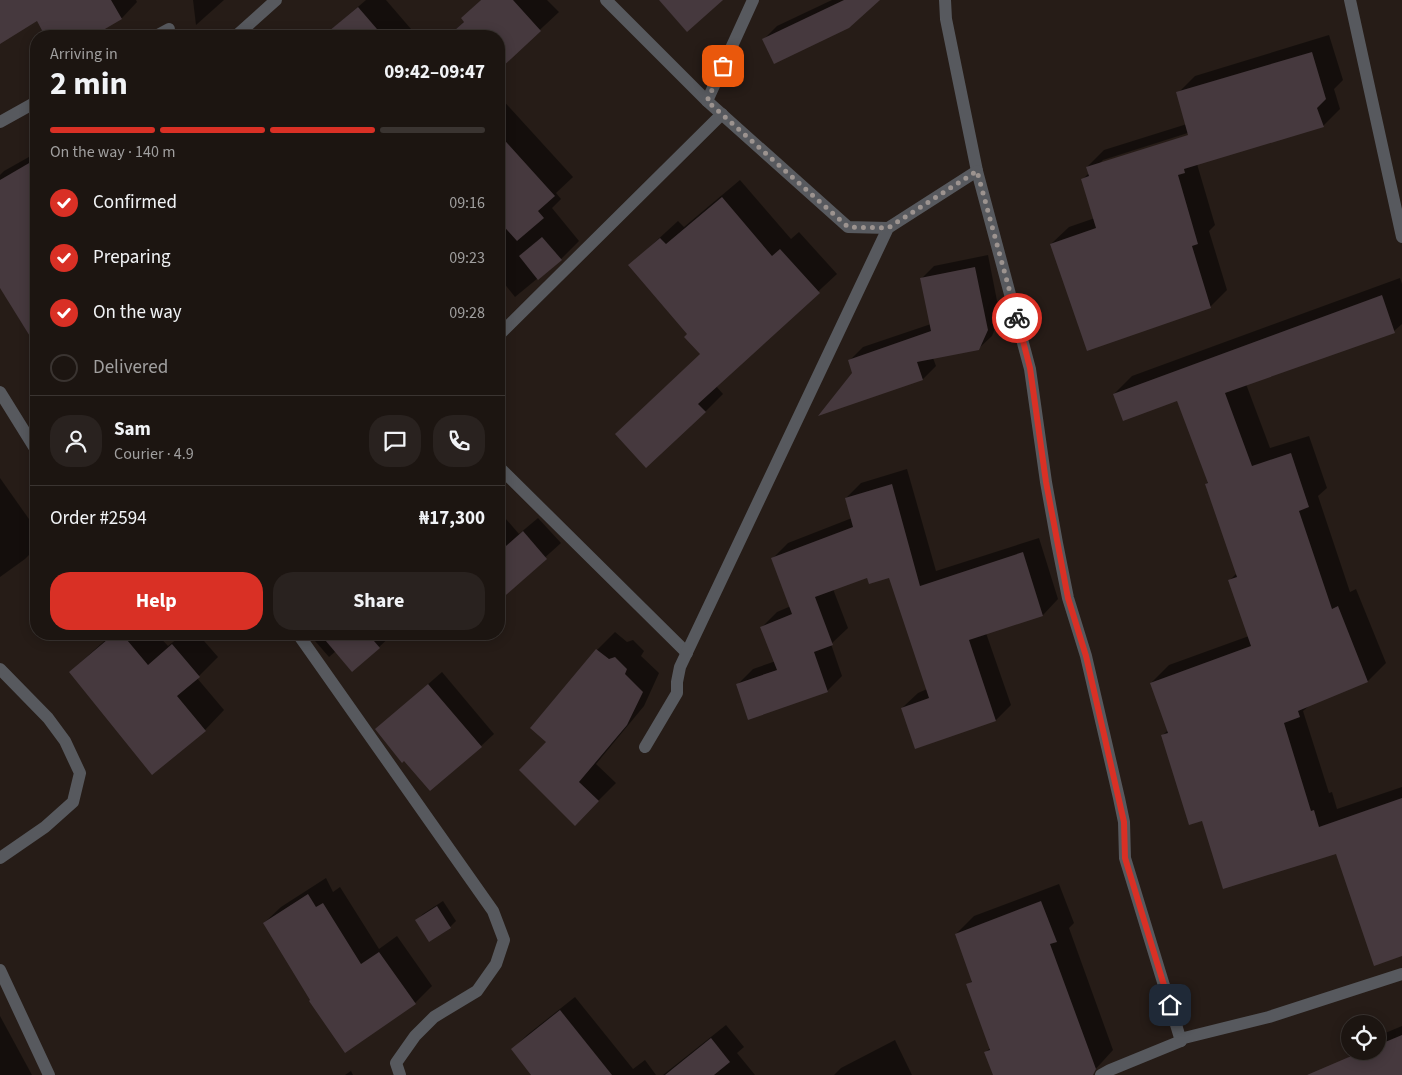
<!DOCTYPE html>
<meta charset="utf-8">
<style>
body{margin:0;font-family:"Source Sans 3",sans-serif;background:#29221f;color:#f1f3f6;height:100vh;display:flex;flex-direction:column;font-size:19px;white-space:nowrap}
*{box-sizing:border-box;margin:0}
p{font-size:16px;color:#a09f9f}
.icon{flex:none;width:28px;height:28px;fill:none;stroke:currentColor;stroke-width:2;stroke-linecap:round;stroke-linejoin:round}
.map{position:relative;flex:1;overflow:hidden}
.side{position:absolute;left:30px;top:30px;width:475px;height:610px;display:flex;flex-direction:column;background:#1c1511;border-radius:20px;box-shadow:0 2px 12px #0003,0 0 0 1px #3a3431}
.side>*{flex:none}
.tools{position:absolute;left:1341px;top:1015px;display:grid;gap:10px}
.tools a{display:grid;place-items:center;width:45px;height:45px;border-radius:50%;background:#1c1511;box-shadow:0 2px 12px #0003,0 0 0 1px #3a3431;font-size:25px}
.pin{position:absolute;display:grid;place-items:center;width:42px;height:42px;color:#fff;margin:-21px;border-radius:10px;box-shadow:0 2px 8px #0006}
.courier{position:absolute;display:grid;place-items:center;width:50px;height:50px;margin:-25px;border:4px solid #d93025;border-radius:50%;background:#fff;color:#222;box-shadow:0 1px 6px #0007}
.summary em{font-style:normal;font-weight:700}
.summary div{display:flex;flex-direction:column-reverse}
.summary{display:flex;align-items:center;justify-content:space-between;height:85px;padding:0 20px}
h1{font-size:32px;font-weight:700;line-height:38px}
.bar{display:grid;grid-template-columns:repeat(4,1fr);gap:8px 5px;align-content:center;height:60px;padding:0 20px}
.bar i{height:6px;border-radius:4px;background:#3a3431}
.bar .active{background:#d93025}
.bar p{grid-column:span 4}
.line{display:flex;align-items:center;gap:12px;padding:0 20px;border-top:1px solid #3a3431}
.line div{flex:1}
.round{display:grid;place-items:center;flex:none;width:52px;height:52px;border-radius:20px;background:#29221f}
ol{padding:0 20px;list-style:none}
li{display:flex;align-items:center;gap:15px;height:55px}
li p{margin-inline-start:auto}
li .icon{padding:5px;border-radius:50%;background:#d93025;color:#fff;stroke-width:4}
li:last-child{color:#a09f9f}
li i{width:28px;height:28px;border:2px solid #3a3431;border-radius:50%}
.cta{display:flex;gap:10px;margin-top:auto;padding:10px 20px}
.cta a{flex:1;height:58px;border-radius:20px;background:#d93025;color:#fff;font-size:20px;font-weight:700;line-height:58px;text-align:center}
.cta a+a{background:#29221f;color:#f1f3f6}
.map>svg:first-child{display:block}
.shadow{fill:#0007;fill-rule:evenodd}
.building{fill:#46393e}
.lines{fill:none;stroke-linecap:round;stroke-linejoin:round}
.minor{stroke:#57595e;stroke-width:12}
.done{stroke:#9c938f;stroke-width:5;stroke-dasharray:0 9}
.route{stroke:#d93025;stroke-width:6}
</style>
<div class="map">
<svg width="1402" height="1075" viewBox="0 0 1402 1075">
<rect width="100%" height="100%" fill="#261c17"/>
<!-- shadow -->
<g class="shadow">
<polygon points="0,0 136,0 137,2 122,18 90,36 47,36 37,19 0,42"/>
<polygon points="193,0 224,0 196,25"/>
<polygon points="366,0 386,0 417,36 324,36"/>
<polygon points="481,0 547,0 559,12 499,68 499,36 448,36 465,21 463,18"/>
<polygon points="832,0 878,0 764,39 777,26"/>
<path d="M1329,35L1343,80L1334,89L1340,109L1323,126L1197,164L1215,225L1209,231L1227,290L1210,307L1051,244L1069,227L1095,218L1083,179L1089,173L1087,167L1104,150L1187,124L1178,93L1195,76ZM1194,131L1195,134L1099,164L1103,160Z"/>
<polygon points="499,96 573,177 556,193 561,199 552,208 579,241 561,259 515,297 499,277"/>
<polygon points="36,153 36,344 0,286 0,175 4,171"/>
<polygon points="740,180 791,239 799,232 837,274 716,386 723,394 705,412 616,434 702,353 689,334 630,265 678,221 684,227"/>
<polygon points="988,255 1000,316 992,336 978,349 933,358 936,366 923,379 822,413 853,374 850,360 863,347 931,324 921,279 934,266"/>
<polygon points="1400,278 1402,284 1402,324 1394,331 1246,384 1270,448 1309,436 1327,488 1318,496 1350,592 1356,589 1386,663 1368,681 1310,705 1303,711 1329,793 1332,792 1337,809 1402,787 1402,955 1336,853 1203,819 1163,735 1168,730 1151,683 1169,665 1249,636 1229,581 1237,573 1206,484 1209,481 1178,399 1114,394 1132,376"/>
<polygon points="36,368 36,382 31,373"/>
<polygon points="907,469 936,571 1039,538 1058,599 1043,615 986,633 1011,705 996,720 916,748 902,708 918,693 927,689 890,577 868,577 833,589 848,628 831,644 842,676 827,691 738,684 753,669 776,661 762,627 777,612 791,606 773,558 788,543 852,518 846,498 861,483"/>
<polygon points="0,478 36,529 36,548 25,559 0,577"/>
<polygon points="499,511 519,534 538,518 561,543 499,599"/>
<polygon points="615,632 627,642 633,640 644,651 641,656 659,673 644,706 596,764 616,783 575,824 548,742 531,727 597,650"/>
<polygon points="112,634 157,634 168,646 183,634 198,634 218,657 197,678 224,710 205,730 153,773 70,672"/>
<polygon points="309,634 393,634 379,647 336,651 329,657"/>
<polygon points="442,672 494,734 481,746 377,729"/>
<polygon points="326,878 333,892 340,887 379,949 397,936 432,986 415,1003 311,1000 264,923 281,907"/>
<polygon points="1059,884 1074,923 1069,928 1113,1050 1093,1072 1085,1075 994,1075 986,1052 991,1047 968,985 973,980 956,934 974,916"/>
<polygon points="443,901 456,921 450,927 417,920 423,914"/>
<polygon points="575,997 633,1069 645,1060 656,1075 533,1075 513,1049 527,1035"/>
<polygon points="0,1016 32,1075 0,1075"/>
<polygon points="726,1025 744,1047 737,1053 755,1075 663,1075"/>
<polygon points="1402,1026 1402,1075 1354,1075 1347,1059 1355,1051 1378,1051 1378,1036"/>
<polygon points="895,1040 912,1075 834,1075 841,1068"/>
<polygon points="351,1071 353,1075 345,1075"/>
</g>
<!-- building -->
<g class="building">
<polygon points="0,0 111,0 122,19 93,36 45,36 37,21 0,44"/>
<polygon points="481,0 513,0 541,31 499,70 499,36 448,36 464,22 461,18"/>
<polygon points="659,0 723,0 687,32"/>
<polygon points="844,0 880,0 849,28 774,64 762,39"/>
<polygon points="358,7 383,36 323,36"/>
<polygon points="1312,52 1326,99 1317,108 1324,127 1184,169 1185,173 1178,175 1198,244 1192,246 1211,308 1087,351 1050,244 1096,228 1081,179 1089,176 1086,167 1188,135 1176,92"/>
<polygon points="499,134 555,196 538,211 544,218 517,241 499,221"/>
<polygon points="36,159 36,346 0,288 0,180"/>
<polygon points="722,197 772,256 780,249 820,293 698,404 706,412 646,468 615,434 700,354 684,337 687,334 628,265 660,238 666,244"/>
<polygon points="542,237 562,260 538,280 519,256"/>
<polygon points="975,267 988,330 979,350 917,362 923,380 818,416 852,373 848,360 931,331 920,278"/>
<polygon points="1382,295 1395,333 1225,393 1252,466 1291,453 1309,507 1299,511 1332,609 1338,606 1368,682 1298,711 1300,717 1284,723 1311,811 1314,810 1319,827 1402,798 1402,956 1374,966 1336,854 1223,889 1202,821 1189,825 1161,735 1168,733 1150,683 1251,646 1228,580 1237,577 1205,484 1208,483 1177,401 1123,421 1113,394"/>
<polygon points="892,484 920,586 1023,552 1043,616 969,640 996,721 915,749 901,708 929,698 889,578 869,584 867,578 815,597 833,645 814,652 828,692 748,720 736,684 777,670 760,627 792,614 771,558 853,527 845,498"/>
<polygon points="523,531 547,559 499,601 499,552"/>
<polygon points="114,634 122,634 148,665 172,644 200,677 177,696 206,731 152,775 69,672"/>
<polygon points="320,634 368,634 380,648 352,672"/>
<polygon points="596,649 609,659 615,657 627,669 625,674 643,692 627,725 579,782 599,801 575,826 519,770 546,742 530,728"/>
<polygon points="428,684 482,747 430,791 404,761 402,763 375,729"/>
<polygon points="308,894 316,907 323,903 361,964 379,952 416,1004 345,1053 309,1001 310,1000 263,923"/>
<polygon points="1041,901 1057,942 1050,944 1096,1069 1093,1075 993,1075 984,1052 990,1050 966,984 972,982 955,934"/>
<polygon points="437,906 451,928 429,942 415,920"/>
<polygon points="560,1010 612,1075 531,1075 511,1049"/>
<polygon points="1402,1035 1402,1075 1307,1075 1363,1051 1378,1051 1378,1045"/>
<polygon points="711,1038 730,1062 714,1075 665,1075"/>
</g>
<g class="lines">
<!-- minor -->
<g class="minor">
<polyline points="606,0 707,101 848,227 888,228"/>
<polyline points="945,0 946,19 977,171 1030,369 1046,482 1057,543 1068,598 1086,656 1119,798 1124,822 1125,858 1181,1041"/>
<polyline points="1350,0 1402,237"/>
<polyline points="156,36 169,29"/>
<polyline points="236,36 276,0"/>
<polyline points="707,101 753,0"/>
<polyline points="0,122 36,102"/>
<polyline points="499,335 722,114"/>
<polyline points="0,392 36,450"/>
<polyline points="499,467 687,653"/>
<polyline points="298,634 493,911 504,940 496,964 477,991 434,1017 415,1036 396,1063 400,1075"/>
<polyline points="0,669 48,718 65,741 80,773 73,802 45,827 0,858"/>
<polyline points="645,747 677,693 677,682 680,667 888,228 977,171"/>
<polyline points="0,970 49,1075"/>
<polyline points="1101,1075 1110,1070 1181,1041 1180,1039 1269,1017 1402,974"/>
</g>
</g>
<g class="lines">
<!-- done -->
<polyline class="done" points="723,66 707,101 848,227 888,228 977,171 1017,318"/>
<!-- route -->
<polyline class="route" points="1017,318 1030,368 1046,482 1068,598 1086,656 1124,822 1125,858 1170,1005"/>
</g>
</svg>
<div class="tools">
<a><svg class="icon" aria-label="locate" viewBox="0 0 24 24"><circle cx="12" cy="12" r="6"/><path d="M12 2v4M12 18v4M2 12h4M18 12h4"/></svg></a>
</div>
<div class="pin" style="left:723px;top:66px;background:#ea580c"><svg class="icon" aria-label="bag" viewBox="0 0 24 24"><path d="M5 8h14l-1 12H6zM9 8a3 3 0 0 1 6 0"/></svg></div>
<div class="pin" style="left:1170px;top:1005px;background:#1f2937"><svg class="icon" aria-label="home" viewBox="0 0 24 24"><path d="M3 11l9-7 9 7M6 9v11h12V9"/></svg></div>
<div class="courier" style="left:1017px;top:318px"><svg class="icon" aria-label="bike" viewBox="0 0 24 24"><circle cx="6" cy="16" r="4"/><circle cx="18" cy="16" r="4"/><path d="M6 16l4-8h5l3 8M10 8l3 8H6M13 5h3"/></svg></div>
<section class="side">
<div class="summary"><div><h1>2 min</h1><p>Arriving in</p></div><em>09:42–09:47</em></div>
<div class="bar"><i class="active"></i><i class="active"></i><i class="active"></i><i></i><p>On the way · 140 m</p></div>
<ol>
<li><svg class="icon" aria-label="check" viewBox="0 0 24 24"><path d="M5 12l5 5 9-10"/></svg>Confirmed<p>09:16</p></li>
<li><svg class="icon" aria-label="check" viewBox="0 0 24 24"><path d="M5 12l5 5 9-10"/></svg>Preparing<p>09:23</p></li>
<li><svg class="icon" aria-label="check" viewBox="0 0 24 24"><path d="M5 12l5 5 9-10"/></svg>On the way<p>09:28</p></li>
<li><i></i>Delivered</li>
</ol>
<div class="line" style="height:90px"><a class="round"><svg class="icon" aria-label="person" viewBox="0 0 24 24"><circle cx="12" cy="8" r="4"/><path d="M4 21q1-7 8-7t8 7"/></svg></a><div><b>Sam</b><p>Courier · 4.9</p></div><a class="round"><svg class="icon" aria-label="chat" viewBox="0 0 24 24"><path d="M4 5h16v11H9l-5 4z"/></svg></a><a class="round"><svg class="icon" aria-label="phone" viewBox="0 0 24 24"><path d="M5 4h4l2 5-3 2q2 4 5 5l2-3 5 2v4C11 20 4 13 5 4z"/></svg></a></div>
<div class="line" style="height:65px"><div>Order #2594</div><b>₦17,300</b></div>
<div class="cta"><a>Help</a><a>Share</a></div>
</section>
</div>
